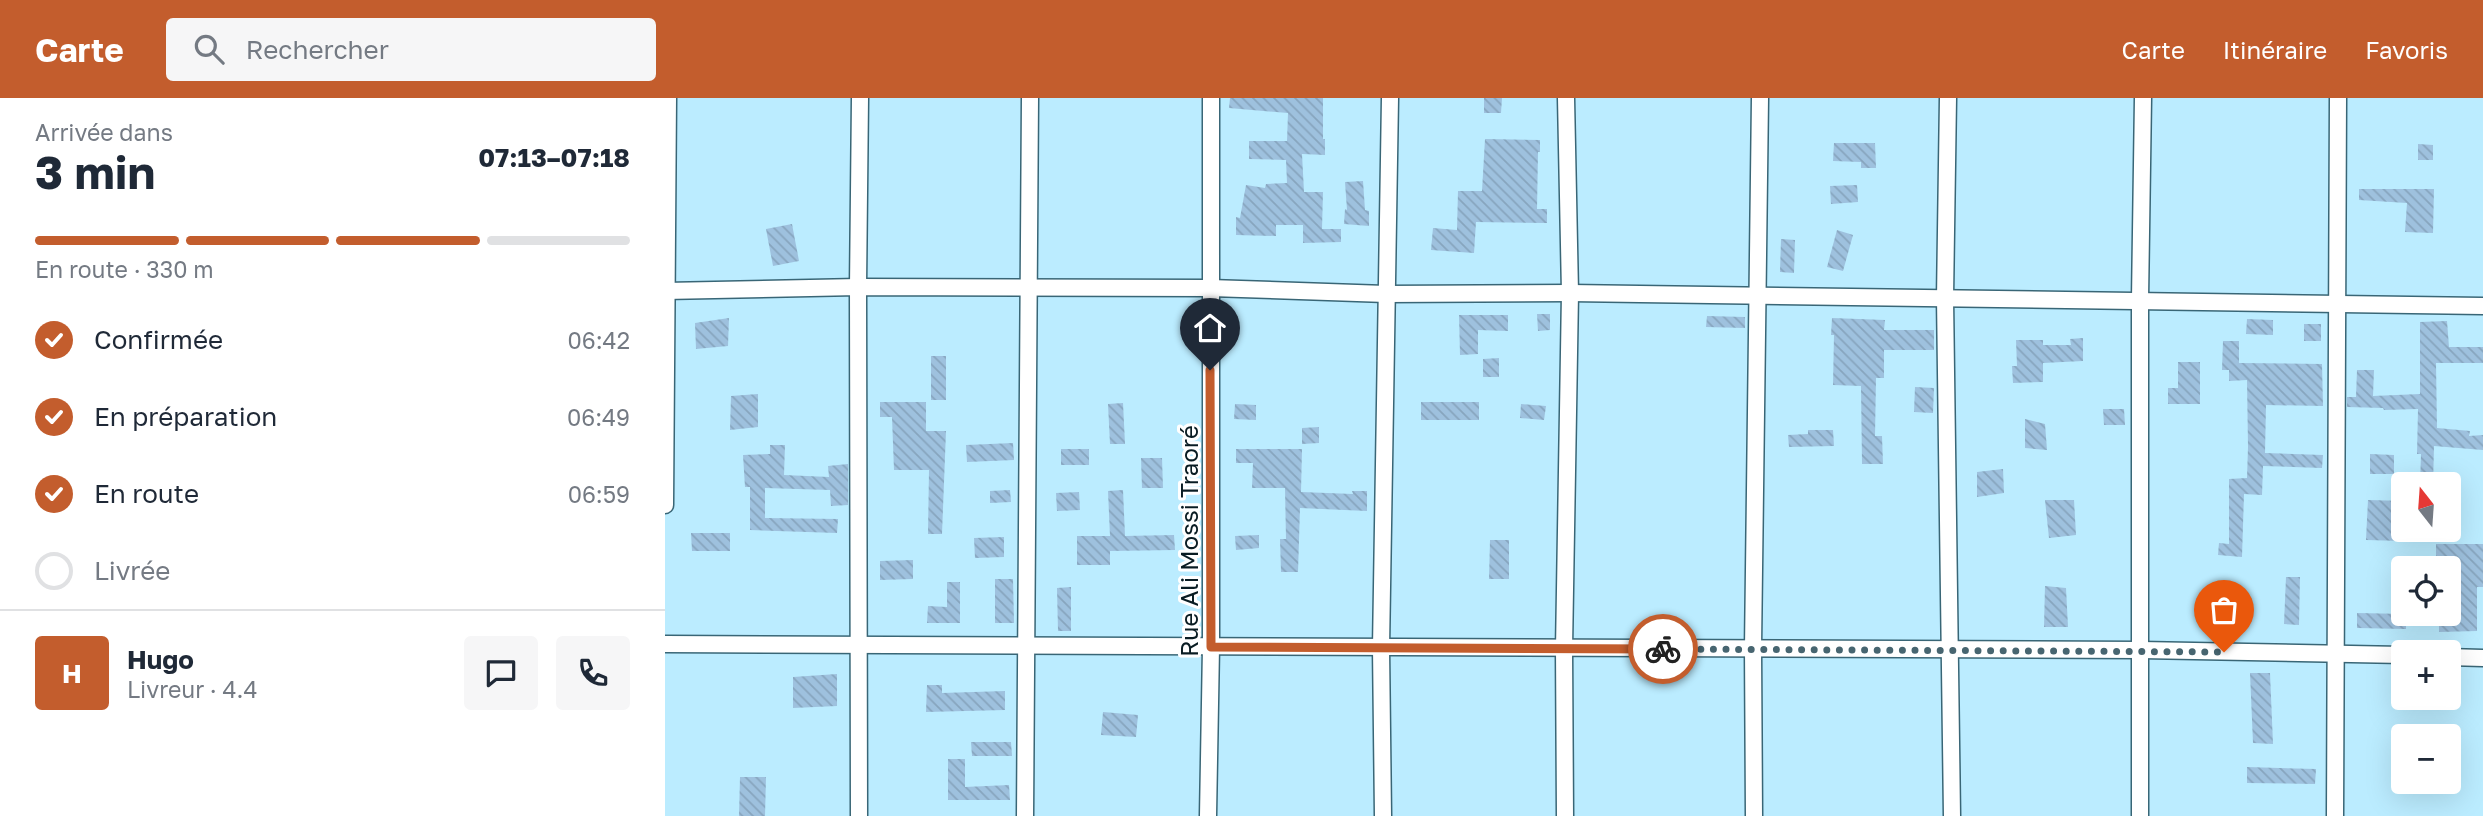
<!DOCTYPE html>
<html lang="fr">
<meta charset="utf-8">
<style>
body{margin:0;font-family:"Golos Text",sans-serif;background:#f6f6f7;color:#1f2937;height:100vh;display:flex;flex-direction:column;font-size:26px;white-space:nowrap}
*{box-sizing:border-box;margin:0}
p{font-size:23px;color:#747a83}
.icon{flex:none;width:38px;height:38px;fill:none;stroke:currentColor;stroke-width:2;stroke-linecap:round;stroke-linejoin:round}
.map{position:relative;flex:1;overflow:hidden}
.panel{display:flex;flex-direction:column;background:#fff;width:665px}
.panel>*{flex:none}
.needle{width:46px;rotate:343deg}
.tools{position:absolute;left:1726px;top:374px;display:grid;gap:14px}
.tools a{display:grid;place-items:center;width:70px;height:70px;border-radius:7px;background:#fff;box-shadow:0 7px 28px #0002;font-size:35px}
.pin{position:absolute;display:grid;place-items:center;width:60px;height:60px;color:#fff;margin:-72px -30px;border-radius:50% 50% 50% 0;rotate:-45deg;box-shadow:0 0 7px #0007}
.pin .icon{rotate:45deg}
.courier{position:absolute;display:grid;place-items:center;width:70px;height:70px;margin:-35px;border:5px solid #c35d2d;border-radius:50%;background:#fff;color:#222;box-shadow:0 2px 9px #0007}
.headline em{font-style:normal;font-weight:700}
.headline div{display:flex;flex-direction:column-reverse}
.headline{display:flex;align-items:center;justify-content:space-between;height:119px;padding:0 35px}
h1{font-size:46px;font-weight:700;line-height:52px}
.bar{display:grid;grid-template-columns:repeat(4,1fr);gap:10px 7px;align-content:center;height:84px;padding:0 35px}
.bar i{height:9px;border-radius:5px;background:#e0e1e3}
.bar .active{background:#c35d2d}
.bar p{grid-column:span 4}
.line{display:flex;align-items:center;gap:18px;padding:0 35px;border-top:2px solid #e0e1e3}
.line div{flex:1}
.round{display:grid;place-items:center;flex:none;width:74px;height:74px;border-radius:7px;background:#f6f6f7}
ol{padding:0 35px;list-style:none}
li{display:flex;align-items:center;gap:21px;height:77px}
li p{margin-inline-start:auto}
li .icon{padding:7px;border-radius:50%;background:#c35d2d;color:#fff;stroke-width:4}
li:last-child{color:#747a83}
li i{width:38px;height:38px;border:4px solid #e0e1e3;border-radius:50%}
header{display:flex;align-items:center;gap:42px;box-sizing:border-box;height:98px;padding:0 35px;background:#c35d2d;color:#fff}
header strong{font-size:33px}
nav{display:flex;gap:38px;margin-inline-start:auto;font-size:24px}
.search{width:490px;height:63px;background:#f6f6f7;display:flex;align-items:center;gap:18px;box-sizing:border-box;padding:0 24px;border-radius:7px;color:#747a83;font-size:26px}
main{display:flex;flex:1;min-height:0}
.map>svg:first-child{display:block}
.building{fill:url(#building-back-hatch)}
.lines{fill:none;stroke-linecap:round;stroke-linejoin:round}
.minor-casing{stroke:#396676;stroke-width:19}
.minor{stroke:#fff;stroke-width:16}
.done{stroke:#476570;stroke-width:7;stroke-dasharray:0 12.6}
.route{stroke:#c35d2d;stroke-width:9}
.labels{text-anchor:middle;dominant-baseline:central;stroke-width:6;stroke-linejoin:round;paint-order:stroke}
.street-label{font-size:24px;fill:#091c23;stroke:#fff}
</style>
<header>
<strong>Carte</strong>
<div class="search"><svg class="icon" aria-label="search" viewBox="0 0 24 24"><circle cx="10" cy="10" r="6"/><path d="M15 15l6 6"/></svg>Rechercher</div>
<nav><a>Carte</a><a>Itinéraire</a><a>Favoris</a></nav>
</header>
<main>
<section class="panel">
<div class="headline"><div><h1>3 min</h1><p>Arrivée dans</p></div><em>07:13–07:18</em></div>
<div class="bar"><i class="active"></i><i class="active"></i><i class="active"></i><i></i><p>En route · 330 m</p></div>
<ol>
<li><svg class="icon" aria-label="check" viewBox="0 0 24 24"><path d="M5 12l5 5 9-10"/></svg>Confirmée<p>06:42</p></li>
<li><svg class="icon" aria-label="check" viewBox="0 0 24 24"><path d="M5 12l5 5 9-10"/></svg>En préparation<p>06:49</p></li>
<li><svg class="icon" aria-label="check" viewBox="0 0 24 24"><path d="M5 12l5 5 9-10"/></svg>En route<p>06:59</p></li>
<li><i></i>Livrée</li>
</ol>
<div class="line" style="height:126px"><b class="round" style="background:#c35d2d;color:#fff">H</b><div><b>Hugo</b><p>Livreur · 4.4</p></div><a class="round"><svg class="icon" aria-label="chat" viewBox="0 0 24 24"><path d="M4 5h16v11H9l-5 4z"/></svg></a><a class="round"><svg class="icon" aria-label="phone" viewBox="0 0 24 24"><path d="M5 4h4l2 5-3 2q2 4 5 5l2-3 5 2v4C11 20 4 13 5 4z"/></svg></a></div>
</section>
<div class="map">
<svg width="1818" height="718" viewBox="0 0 1818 718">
<defs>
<pattern id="building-back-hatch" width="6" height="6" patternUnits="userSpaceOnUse" patternTransform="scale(1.75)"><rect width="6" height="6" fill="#9ec1de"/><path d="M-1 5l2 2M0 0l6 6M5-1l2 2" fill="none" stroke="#87a5be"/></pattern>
</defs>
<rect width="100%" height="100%" fill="#bbecff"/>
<!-- building -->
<g class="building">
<polygon points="565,0 658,0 658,41 660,41 660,57 637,56 639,94 658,94 657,131 676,131 676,144 638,145 638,127 611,127 611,138 571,137 571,119 575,120 581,87 600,90 601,86 622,85 621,62 584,61 584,43 622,43 623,15 564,10"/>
<polygon points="819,0 837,0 836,15 819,15"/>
<polygon points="820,41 875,42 875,54 873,54 872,111 882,111 882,125 811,124 809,155 766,152 768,130 792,132 793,93 817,93"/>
<polygon points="1169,45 1210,45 1211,70 1196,70 1196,64 1168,63"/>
<polygon points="1753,46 1768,47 1768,62 1753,62"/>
<polygon points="698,83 700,112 704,113 704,128 679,126 680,111 682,112 680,84"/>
<polygon points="1192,87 1193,104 1166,106 1165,88"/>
<polygon points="1694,91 1769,91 1768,135 1740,134 1742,105 1694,102"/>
<polygon points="127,126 134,163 108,168 101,131"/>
<polygon points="1172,132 1188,137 1178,173 1162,169"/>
<polygon points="1116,141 1130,142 1129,175 1115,174"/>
<polygon points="872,216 885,216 885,232 873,233"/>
<polygon points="794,217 843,217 843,233 813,232 813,256 795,257"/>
<polygon points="1042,218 1080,219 1080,230 1041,229"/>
<polygon points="64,220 63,248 31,251 30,225"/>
<polygon points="1167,220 1220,222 1219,232 1269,232 1269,252 1219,252 1219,280 1211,280 1210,338 1217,338 1218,366 1197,366 1196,288 1168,287 1169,237 1166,237"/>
<polygon points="1582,221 1608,222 1608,237 1581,236"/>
<polygon points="1782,223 1784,249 1818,249 1818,265 1771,265 1772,330 1805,333 1804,338 1818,337 1818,352 1769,348 1768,387 1755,387 1756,356 1752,356 1753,311 1719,312 1718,310 1682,309 1682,299 1691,299 1692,272 1709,272 1708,298 1755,296 1755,224"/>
<rect x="1639" y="226" width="17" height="17"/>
<polygon points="1418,240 1418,263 1378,265 1378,284 1348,285 1347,268 1352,268 1351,242 1378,242 1378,247 1406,247 1405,241"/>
<polygon points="1558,243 1574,243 1574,265 1657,266 1658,308 1601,307 1600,355 1658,357 1657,370 1598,368 1597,397 1579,396 1577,459 1553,457 1554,445 1564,446 1564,381 1582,380 1583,349 1582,282 1564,283 1564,272 1557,272"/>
<rect x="266" y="258" width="15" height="44"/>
<polygon points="834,260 834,279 818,279 818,261"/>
<polygon points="1513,264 1535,264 1535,306 1503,306 1503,290 1513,290"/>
<polygon points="1250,289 1269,290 1268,315 1249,314"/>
<polygon points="93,296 93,329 65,332 66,298"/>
<polygon points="215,304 261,304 261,333 281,333 277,436 263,436 264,372 229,372 227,319 215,319"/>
<rect x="756" y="304" width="58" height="18"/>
<polygon points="458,305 460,346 445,346 443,306"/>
<polygon points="570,306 591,307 591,322 569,321"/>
<polygon points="856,306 881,308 879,322 855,320"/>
<polygon points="1438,311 1459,311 1460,327 1439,327"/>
<polygon points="1360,321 1380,326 1382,352 1360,350"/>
<polygon points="654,329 654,345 637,346 637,330"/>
<polygon points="1143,332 1168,332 1169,348 1124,349 1123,337 1143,336"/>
<polygon points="348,345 349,362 302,364 301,347"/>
<polygon points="105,347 120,347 119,377 164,379 163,368 183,366 183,407 166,408 165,392 100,390 100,420 173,421 172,435 85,432 85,389 80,389 78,357 105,356"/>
<rect x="396" y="351" width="28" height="16"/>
<polygon points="571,351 637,351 636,394 688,396 687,393 702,393 702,413 635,410 633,474 616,474 615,441 621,441 620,390 587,390 588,365 571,365"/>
<polygon points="1705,356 1729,357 1729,376 1705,376"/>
<polygon points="476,360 497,360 498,390 477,390"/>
<polygon points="1338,371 1339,395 1312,399 1312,374"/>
<polygon points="345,392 346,404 325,405 325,393"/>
<polygon points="458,392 460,438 509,437 510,452 445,453 445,467 412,467 412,438 445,438 443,393"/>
<polygon points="414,394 415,412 392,413 391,395"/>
<polygon points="1380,402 1409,402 1411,437 1384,440"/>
<polygon points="1703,402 1738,403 1738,443 1701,442"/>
<polygon points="26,435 65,435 65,453 27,453"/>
<polygon points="594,437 594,450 571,452 570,438"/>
<polygon points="339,439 339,459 310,460 309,440"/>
<polygon points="825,442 844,442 844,481 824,481"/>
<polygon points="1771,446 1818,446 1818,489 1812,489 1812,533 1774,534 1774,516 1783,516 1783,461 1771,461"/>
<polygon points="248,462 248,481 215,482 215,463"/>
<polygon points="1621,479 1635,479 1634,527 1619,526"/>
<polygon points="330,481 348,481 349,525 330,525"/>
<polygon points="282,484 295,484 295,525 262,525 263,508 282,509"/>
<polygon points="1380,488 1401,490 1403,529 1379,529"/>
<polygon points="406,489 406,533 393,533 392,490"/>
<polygon points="1692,515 1741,516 1741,531 1692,530"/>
<polygon points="1585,575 1605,575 1608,646 1588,645"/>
<polygon points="172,576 172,608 128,610 128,579"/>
<polygon points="262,587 277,587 277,595 340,593 340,612 261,614"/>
<polygon points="438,614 473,617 471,639 436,637"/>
<polygon points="306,644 346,644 347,658 307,658"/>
<polygon points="283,661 300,661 300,689 344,687 345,702 283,702"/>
<polygon points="1582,669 1651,671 1650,686 1582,685"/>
<polygon points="75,679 101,679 100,718 74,718"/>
</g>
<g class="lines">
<defs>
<g id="minor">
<polyline points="1283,0 1280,200 1287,718"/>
<polyline points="0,193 193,189 545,190 721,196 905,195 1818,208"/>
<polyline points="0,407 3,0"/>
<polyline points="0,546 1476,552 1738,557"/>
<polyline points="1783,559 1818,560"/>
<polyline points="194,718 193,189 195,0"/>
<polyline points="360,718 365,0"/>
<polyline points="543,718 546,549 546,0"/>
<polyline points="718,718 716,550 725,0"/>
<polyline points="900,718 899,551 905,195 901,0"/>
<polyline points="1089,718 1088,550 1095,0"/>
<polyline points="1475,718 1475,201 1478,0"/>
<polyline points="1670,718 1673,0"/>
</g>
</defs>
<!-- minor casing -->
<use href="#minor" class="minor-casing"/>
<!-- minor -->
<use href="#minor" class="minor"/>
</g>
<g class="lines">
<!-- done -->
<polyline class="done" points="998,551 1559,554"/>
<!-- route -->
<polyline class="route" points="545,272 546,549 998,551"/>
</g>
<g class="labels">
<!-- street labels -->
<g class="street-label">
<text transform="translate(523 443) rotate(-90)">Rue Ali Mossi Traoré</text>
</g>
</g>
</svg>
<div class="tools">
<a><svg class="needle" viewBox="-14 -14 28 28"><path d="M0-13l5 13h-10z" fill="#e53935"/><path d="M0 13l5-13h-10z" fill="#747a83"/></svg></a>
<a><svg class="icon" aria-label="locate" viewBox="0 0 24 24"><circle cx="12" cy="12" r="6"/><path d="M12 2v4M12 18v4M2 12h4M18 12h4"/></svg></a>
<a>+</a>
<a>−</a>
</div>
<div class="pin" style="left:1559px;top:554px;background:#ea580c"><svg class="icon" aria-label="bag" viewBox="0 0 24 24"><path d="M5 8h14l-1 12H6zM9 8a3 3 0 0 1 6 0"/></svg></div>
<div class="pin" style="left:545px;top:272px;background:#1f2937"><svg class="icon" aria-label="home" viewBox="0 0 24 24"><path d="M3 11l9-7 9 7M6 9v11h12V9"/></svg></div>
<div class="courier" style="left:998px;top:551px"><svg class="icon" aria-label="bike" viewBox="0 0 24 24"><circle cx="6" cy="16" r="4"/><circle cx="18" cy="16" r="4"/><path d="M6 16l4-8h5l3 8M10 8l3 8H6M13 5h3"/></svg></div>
</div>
</main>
